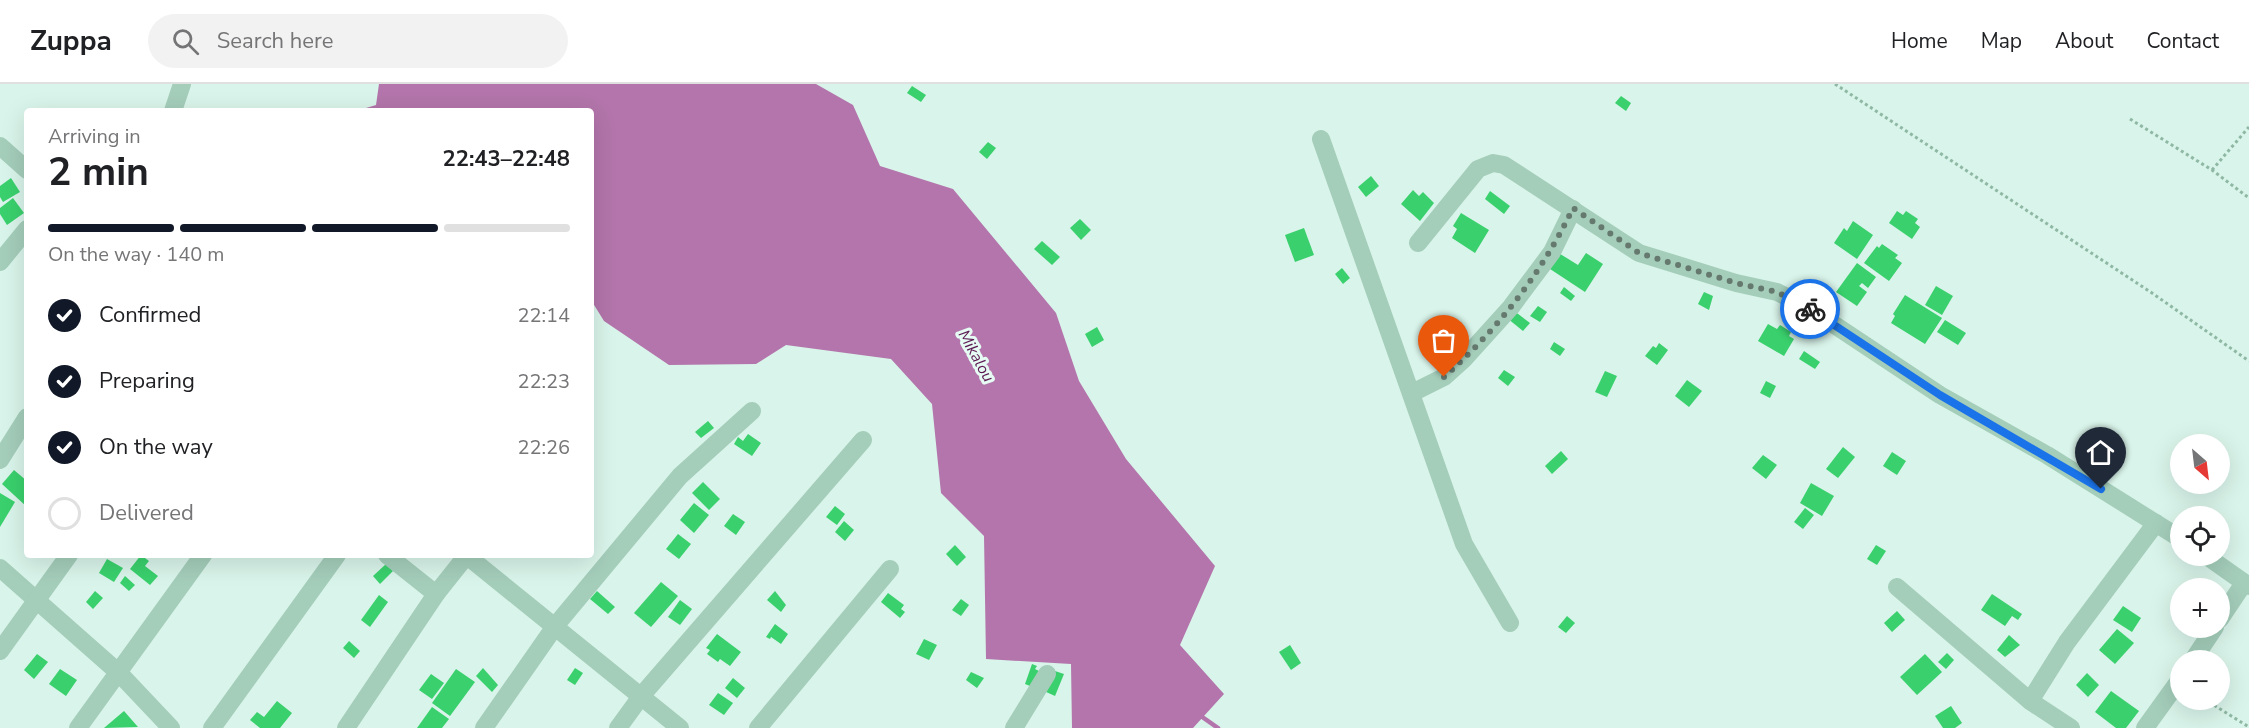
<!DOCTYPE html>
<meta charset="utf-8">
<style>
body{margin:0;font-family:"Nunito Sans",sans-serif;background:#f2f2f2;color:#202124;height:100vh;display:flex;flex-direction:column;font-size:22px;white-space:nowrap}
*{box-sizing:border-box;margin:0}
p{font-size:20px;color:#757577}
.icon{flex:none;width:33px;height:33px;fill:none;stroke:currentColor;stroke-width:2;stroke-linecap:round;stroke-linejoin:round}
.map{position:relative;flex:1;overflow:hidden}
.details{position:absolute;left:24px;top:24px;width:570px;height:450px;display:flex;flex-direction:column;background:#fff;border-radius:6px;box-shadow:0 6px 24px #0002}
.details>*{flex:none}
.needle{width:39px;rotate:152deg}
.buttons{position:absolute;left:2170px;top:350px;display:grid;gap:12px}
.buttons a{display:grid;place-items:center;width:60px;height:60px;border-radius:50%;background:#fff;box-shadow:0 6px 24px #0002;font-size:30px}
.pin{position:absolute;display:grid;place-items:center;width:51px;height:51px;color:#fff;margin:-62px -26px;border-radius:50% 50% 50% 0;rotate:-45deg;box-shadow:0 0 6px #0007}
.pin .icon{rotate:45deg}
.courier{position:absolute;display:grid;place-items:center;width:60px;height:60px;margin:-30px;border:4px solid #1a73e8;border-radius:50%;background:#fff;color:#222;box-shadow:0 2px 8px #0007}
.headline em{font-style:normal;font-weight:700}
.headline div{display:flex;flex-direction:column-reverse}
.headline{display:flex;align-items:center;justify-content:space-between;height:102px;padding:0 24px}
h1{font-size:39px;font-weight:700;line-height:45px}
.bar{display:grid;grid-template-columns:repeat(4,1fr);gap:9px 6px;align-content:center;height:72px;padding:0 24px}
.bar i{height:8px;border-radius:4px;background:#e0e0e0}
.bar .current{background:#111827}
.bar p{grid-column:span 4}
ol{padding:0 24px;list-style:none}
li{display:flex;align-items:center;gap:18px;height:66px}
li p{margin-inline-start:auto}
li .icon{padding:6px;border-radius:50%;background:#111827;color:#fff;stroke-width:4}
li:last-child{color:#757577}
li i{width:33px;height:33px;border:3px solid #e0e0e0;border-radius:50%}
header{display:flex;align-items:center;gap:36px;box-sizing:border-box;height:84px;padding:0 30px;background:#fff;border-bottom:2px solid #e0e0e0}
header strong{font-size:28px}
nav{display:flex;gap:33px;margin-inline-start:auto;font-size:21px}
.search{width:420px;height:54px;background:#f2f2f2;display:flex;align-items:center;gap:15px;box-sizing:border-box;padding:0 21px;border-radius:33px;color:#757577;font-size:22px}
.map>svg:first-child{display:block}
.water{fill:#b375ab}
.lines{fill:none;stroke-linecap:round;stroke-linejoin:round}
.stream{stroke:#b375ab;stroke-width:4.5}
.building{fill:#3ad06d}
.path{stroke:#8eb8a4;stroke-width:3;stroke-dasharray:3 3;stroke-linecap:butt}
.minor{stroke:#a4cdba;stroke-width:18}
.done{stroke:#65796f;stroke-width:6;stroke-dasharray:0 10.8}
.route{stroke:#1a73e8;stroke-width:8}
.labels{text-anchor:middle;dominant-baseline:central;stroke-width:6;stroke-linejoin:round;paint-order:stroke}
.water-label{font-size:16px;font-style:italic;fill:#5c1851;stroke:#e6fbf3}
</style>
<header>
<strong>Zuppa</strong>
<div class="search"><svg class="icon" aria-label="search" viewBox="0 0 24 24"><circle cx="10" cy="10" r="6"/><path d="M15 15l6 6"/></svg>Search here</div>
<nav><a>Home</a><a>Map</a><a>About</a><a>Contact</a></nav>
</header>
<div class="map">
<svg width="2249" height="644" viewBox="0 0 2249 644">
<rect width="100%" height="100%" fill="#d9f4ea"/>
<!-- water -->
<polygon class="water" points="379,0 816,0 853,21 880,82 953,105 1056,229 1079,297 1126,375 1215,482 1180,561 1224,610 1193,644 1072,644 1071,580 986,575 984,452 941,409 932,320 891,275 786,261 756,280 669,281 604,237 591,216 591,27 356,27 376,21"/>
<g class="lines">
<!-- stream -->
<polyline class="stream" points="1198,630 1218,644"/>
</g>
<!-- building -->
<g class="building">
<polygon points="912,2 926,11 921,18 907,9"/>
<polygon points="1621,12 1631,19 1626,27 1615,19"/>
<polygon points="988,58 996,64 987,75 979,68"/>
<polygon points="1371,92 1379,102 1366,113 1358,103"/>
<polygon points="11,94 20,108 3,118 0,113 0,102"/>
<polygon points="1413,106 1419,112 1423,108 1434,119 1420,137 1401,120"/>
<polygon points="1490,107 1510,122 1504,130 1485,115"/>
<polygon points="13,114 24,129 7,141 0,130 0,124"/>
<polygon points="1897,127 1903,131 1906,127 1918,135 1915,139 1920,143 1912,155 1889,139"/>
<polygon points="1461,129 1489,146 1475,169 1452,154 1457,145 1453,142"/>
<polygon points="1080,135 1091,146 1081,156 1070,144"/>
<polygon points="1853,137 1873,151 1857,175 1834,159 1844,144 1847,147"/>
<polygon points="1304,144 1314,171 1295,178 1285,151"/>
<polygon points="1042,157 1060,173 1052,181 1034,165"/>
<polygon points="1882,160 1898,171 1895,174 1902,179 1889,197 1864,179 1877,162 1879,164"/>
<polygon points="1557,168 1578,181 1586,169 1603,180 1585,208 1547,183"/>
<polygon points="1857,179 1876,193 1868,204 1862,199 1859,202 1867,208 1857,222 1836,208"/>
<polygon points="1342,184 1350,194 1343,200 1335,190"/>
<polygon points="1936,202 1953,212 1942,231 1925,221"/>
<polygon points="1564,203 1575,212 1571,217 1560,209"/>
<polygon points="1704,208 1713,212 1709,226 1698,220"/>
<polygon points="1905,211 1942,234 1925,260 1891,239 1895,232 1893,230"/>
<polygon points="1538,222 1547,228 1540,238 1530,232"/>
<polygon points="1513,226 1530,239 1523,247 1507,234"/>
<polygon points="1945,236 1966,249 1958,261 1937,248"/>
<polygon points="1768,240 1777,245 1780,241 1791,248 1789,252 1794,255 1784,272 1758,257"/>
<polygon points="1097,243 1104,256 1092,263 1085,250"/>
<polygon points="1554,258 1565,265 1560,272 1550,265"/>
<polygon points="1659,259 1668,266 1657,281 1645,272 1653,262 1656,264"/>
<polygon points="1804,267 1820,278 1815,285 1799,275"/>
<polygon points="1504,286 1515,293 1508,302 1498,294"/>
<polygon points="1605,287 1617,292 1607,313 1595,308"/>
<polygon points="1687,296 1702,307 1689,323 1675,312"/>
<polygon points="1766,297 1776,302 1770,314 1760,309"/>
<polygon points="708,337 714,344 701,354 695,348"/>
<polygon points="748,350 761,359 752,372 734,360 738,353 743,357"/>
<polygon points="1843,363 1855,373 1838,394 1826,385"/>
<polygon points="1561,367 1568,375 1552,390 1545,382"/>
<polygon points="1892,368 1906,377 1897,391 1883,382"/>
<polygon points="1763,371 1777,381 1766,395 1752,384"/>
<polygon points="14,386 27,397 27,423 2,400"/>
<polygon points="703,398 720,415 709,426 692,409"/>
<polygon points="1811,399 1834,412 1822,432 1800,419"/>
<polygon points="0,409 15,418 0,443"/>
<polygon points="694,419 709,431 694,449 680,436"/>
<polygon points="835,422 845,430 837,441 826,433"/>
<polygon points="1805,424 1814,431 1803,445 1794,438"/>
<polygon points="733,430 745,438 736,451 724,442"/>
<polygon points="844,437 854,446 845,457 835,448"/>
<polygon points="678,450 691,460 679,475 666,465"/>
<polygon points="955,461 966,473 957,482 946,470"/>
<polygon points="1876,461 1886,467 1877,481 1867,475"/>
<polygon points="141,471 149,477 145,482 158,492 150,501 130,485"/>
<polygon points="107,475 123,484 114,498 99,489"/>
<polygon points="386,480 393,487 380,500 373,492"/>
<polygon points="125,492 135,501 129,507 120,499"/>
<polygon points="661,498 678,512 651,543 634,529"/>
<polygon points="95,507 103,514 93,525 86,518"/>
<polygon points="597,507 615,523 608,530 590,515"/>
<polygon points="775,507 786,521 781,528 767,516"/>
<polygon points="888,509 904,521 901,525 905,528 900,534 881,518"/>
<polygon points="1992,510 2022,530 2018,536 2012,532 2005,542 1981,526"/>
<polygon points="379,511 388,518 370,543 361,536"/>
<polygon points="961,515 969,521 961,532 952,526"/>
<polygon points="680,516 692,525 680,541 668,533"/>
<polygon points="2123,522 2141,534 2132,548 2113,536"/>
<polygon points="1897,527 1905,536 1892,548 1884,539"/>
<polygon points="1567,532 1575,539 1566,549 1558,543"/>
<polygon points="775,540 788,550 781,560 771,553 770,555 766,553"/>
<polygon points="2117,545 2134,559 2115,580 2099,566"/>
<polygon points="717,550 741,568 730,582 720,575 718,578 707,570 710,566 706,564"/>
<polygon points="2009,551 2020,561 2005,573 1997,566"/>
<polygon points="924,555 937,561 929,576 916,570"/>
<polygon points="349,557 360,567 354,574 343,564"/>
<polygon points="1290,561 1301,579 1291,586 1279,568"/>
<polygon points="1947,569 1954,576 1946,585 1938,578"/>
<polygon points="37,570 48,578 34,595 24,586"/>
<polygon points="1925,570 1942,588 1917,611 1900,593"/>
<polygon points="1032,580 1037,582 1035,585 1041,588 1035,604 1025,600"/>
<polygon points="483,584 498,601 492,608 476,592"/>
<polygon points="575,584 583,589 575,601 567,596"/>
<polygon points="60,585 77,596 66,612 49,600"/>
<polygon points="456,585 475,598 450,632 432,619"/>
<polygon points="1052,586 1064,590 1055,612 1044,607"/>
<polygon points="971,588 984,594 977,604 966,596"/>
<polygon points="2087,589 2099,601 2088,613 2076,601"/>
<polygon points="431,590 444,599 432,615 419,606"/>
<polygon points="733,594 745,604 737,614 725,604"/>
<polygon points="2111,607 2139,627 2126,644 2116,644 2095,628"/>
<polygon points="718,609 733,619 724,631 709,621"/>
<polygon points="277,617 292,629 280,644 260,644 250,636 257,628 264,633"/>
<polygon points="1951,622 1962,639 1955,644 1943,644 1935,632"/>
<polygon points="432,623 449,635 442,644 417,644"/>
<polygon points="124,627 138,643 104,644"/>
</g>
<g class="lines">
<!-- path -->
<g class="path">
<polyline points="1835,0 2152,209 2249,277"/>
<polyline points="2130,35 2212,86 2249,114"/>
<polyline points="2212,86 2249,43"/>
<polyline points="2204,615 2249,643"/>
</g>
<!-- minor -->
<g class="minor">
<polyline points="173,27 182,0"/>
<polyline points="1321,55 1464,460 1510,539"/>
<polyline points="0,62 27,86"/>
<polyline points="1418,159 1478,85 1493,79 1504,81 1639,169 1736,199 1777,208 1809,224 1940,311 2047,371 2181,455"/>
<polyline points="0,178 27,145"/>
<polyline points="1412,309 1444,293 1464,275 1511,223 1552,168 1573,125"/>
<polyline points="0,376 27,333"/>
<polyline points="387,471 436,510"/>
<polyline points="466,471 680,644"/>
<polyline points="2205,471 2249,502"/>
<polyline points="0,484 119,589 171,644"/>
<polyline points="1897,503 2030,617 2071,644"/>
<polyline points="2220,535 2244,499"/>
<polyline points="0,567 69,471"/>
<polyline points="2193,576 2215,543"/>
<polyline points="2030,617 2067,558 2156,439"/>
<polyline points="78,644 203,471"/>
<polyline points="212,644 337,471"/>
<polyline points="346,644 436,510 467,471"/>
<polyline points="484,644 556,541 680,392 752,327"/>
<polyline points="618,644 642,611 863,356"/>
<polyline points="758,644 890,485"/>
<polyline points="1014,644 1047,590"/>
<polyline points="2145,644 2181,594"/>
</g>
</g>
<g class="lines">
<!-- done -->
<path class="done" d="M1444,293C1498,245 1542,189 1573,124L1639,169L1736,199L1777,208L1810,225"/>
<!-- route -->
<polyline class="route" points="1810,225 1940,311 2101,405"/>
</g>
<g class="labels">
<!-- water labels -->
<g class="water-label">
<text transform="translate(976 272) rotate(61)">Mikalou</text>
</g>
</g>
</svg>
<div class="buttons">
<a><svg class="needle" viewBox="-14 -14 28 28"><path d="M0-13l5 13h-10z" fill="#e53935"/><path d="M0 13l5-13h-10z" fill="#757577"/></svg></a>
<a><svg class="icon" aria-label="locate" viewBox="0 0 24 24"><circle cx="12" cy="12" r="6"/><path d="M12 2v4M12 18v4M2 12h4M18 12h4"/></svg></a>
<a>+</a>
<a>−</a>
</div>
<div class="pin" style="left:1444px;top:293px;background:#ea580c"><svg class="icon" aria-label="bag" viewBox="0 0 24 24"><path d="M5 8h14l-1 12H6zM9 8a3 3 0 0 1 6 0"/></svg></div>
<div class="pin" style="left:2101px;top:405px;background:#1f2937"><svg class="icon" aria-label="home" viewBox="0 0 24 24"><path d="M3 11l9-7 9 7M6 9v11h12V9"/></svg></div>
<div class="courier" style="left:1810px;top:225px"><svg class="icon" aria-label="bike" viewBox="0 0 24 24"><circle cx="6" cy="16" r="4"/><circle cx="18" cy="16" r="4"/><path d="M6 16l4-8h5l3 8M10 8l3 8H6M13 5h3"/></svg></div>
<section class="details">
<div class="headline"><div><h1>2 min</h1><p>Arriving in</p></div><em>22:43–22:48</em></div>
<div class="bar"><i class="current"></i><i class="current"></i><i class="current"></i><i></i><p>On the way · 140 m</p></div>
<ol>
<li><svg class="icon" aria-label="check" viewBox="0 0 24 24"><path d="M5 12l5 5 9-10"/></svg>Confirmed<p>22:14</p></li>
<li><svg class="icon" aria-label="check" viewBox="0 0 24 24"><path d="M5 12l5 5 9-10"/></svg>Preparing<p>22:23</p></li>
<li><svg class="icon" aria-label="check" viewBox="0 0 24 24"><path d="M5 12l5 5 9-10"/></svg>On the way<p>22:26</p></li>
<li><i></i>Delivered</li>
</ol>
</section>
</div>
